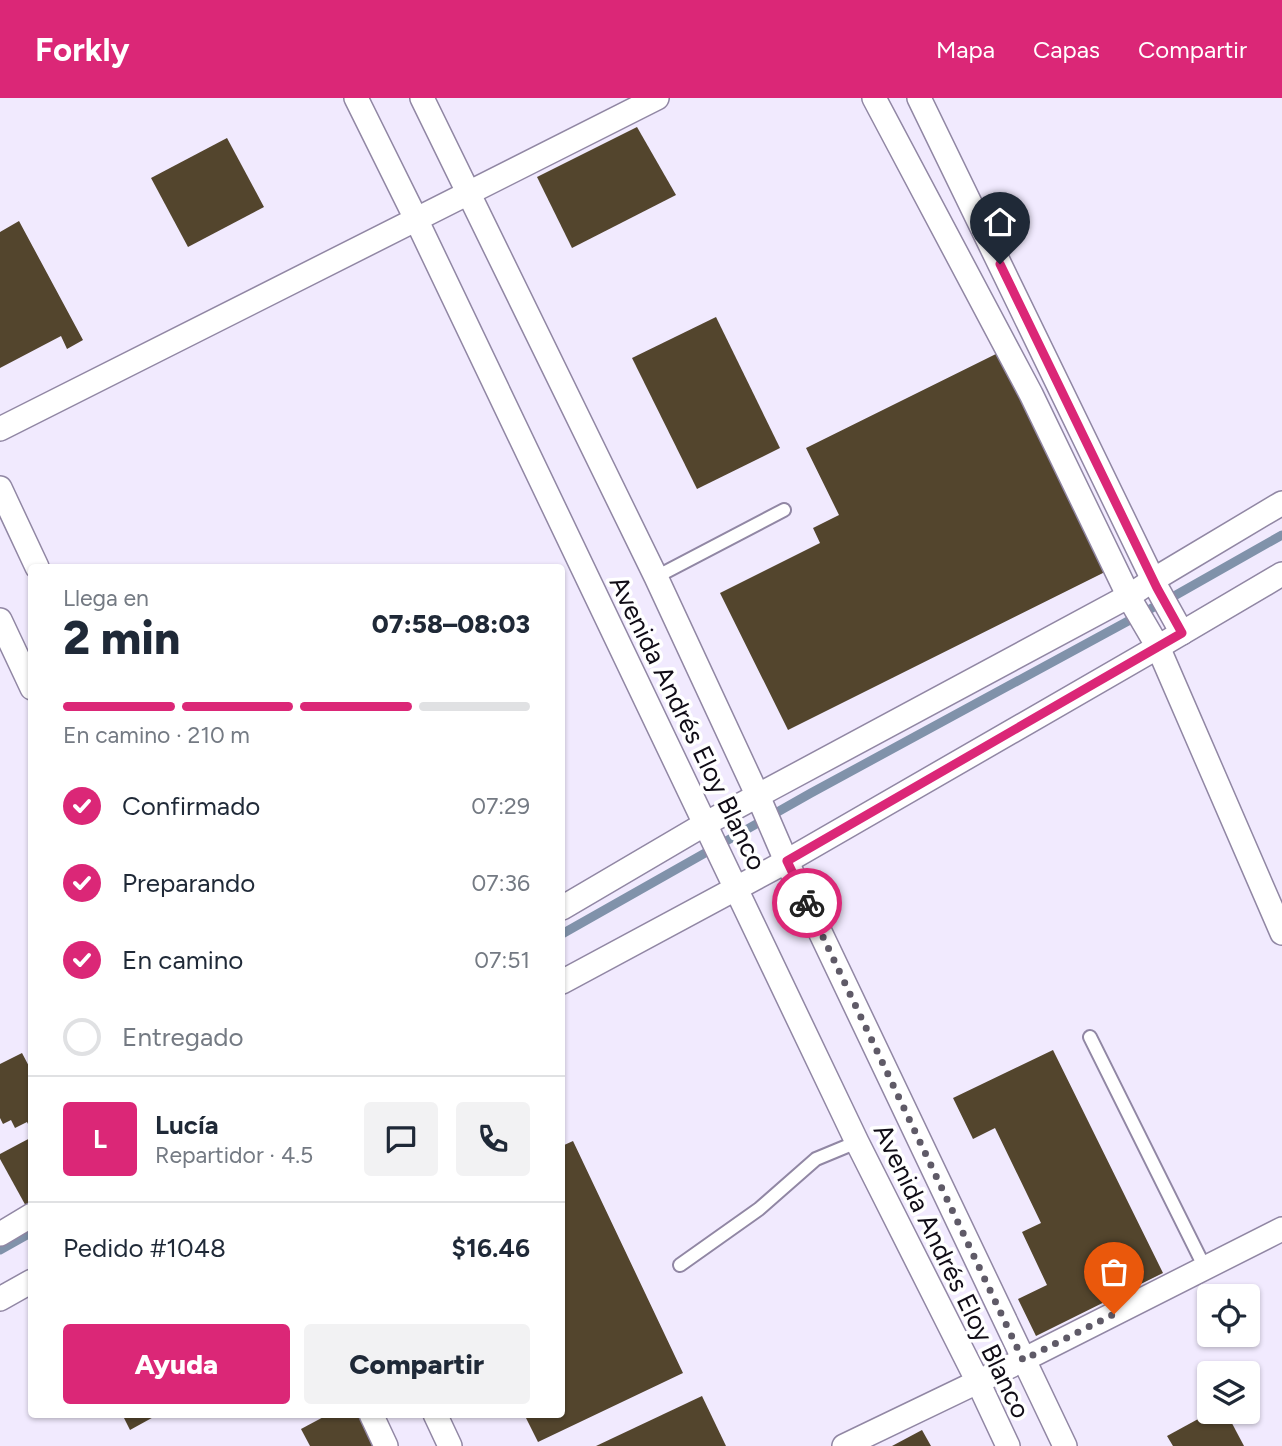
<!DOCTYPE html>
<html lang="es">
<meta charset="utf-8">
<style>
body{margin:0;font-family:Figtree,sans-serif;background:#f2f2f3;color:#1f2937;height:100vh;display:flex;flex-direction:column;font-size:26px;white-space:nowrap}
*{box-sizing:border-box;margin:0}
p{font-size:23px;color:#747a83}
.icon{flex:none;width:38px;height:38px;fill:none;stroke:currentColor;stroke-width:2;stroke-linecap:round;stroke-linejoin:round}
.map{position:relative;flex:1;overflow:hidden}
.drawer{position:absolute;left:28px;top:466px;width:537px;height:854px;display:flex;flex-direction:column;background:#fff;border-radius:7px;box-shadow:0 2px 5px #0004}
.drawer>*{flex:none}
.controls{position:absolute;left:1197px;top:1186px;display:grid;gap:14px}
.controls a{display:grid;place-items:center;width:63px;height:63px;border-radius:7px;background:#fff;box-shadow:0 2px 5px #0004;font-size:35px}
.pin{position:absolute;display:grid;place-items:center;width:60px;height:60px;color:#fff;margin:-72px -30px;border-radius:50% 50% 50% 0;rotate:-45deg;box-shadow:0 0 7px #0007}
.pin .icon{rotate:45deg}
.courier{position:absolute;display:grid;place-items:center;width:70px;height:70px;margin:-35px;border:5px solid #db2777;border-radius:50%;background:#fff;color:#222;box-shadow:0 2px 9px #0007}
.headline em{font-style:normal;font-weight:800}
.headline div{display:flex;flex-direction:column-reverse}
.headline{display:flex;align-items:center;justify-content:space-between;height:119px;padding:0 35px}
h1{font-size:46px;font-weight:800;line-height:52px}
.bar{display:grid;grid-template-columns:repeat(4,1fr);gap:10px 7px;align-content:center;height:84px;padding:0 35px}
.bar i{height:9px;border-radius:5px;background:#e0e1e3}
.bar .on{background:#db2777}
.bar p{grid-column:span 4}
.line{display:flex;align-items:center;gap:18px;padding:0 35px;border-top:2px solid #e0e1e3}
.line div{flex:1}
.round{display:grid;place-items:center;flex:none;width:74px;height:74px;border-radius:7px;background:#f2f2f3}
ol{padding:0 35px;list-style:none}
li{display:flex;align-items:center;gap:21px;height:77px}
li p{margin-inline-start:auto}
li .icon{padding:7px;border-radius:50%;background:#db2777;color:#fff;stroke-width:4}
li:last-child{color:#747a83}
li i{width:38px;height:38px;border:4px solid #e0e1e3;border-radius:50%}
.primary-button{display:flex;gap:14px;margin-top:auto;padding:14px 35px}
.primary-button a{flex:1;height:80px;border-radius:7px;background:#db2777;color:#fff;font-size:28px;font-weight:800;line-height:80px;text-align:center}
.primary-button a+a{background:#f2f2f3;color:#1f2937}
header{display:flex;align-items:center;gap:42px;box-sizing:border-box;height:98px;padding:0 35px;background:#db2777;color:#fff}
header strong{font-size:33px}
nav{display:flex;gap:38px;margin-inline-start:auto;font-size:24px}
.map>svg:first-child{display:block}
.lines{fill:none;stroke-linecap:round;stroke-linejoin:round}
.stream{stroke:#8092aa;stroke-width:9}
.building{fill:#53452d}
.service-casing{stroke:#9187a4;stroke-width:16}
.minor-casing{stroke:#9187a4;stroke-width:26}
.service{stroke:#fff;stroke-width:12}
.minor{stroke:#fff;stroke-width:23}
.done{stroke:#5f5a67;stroke-width:7;stroke-dasharray:0 12.6}
.route{stroke:#db2777;stroke-width:9}
.labels{text-anchor:middle;dominant-baseline:central;stroke-width:7;stroke-linejoin:round;paint-order:stroke}
.street-label{font-size:26px;fill:#100c16;stroke:#fff}
</style>
<header>
<strong>Forkly</strong>
<nav><a>Mapa</a><a>Capas</a><a>Compartir</a></nav>
</header>
<div class="map">
<svg width="1282" height="1348" viewBox="0 0 1282 1348">
<rect width="100%" height="100%" fill="#f1eafe"/>
<g class="lines">
<!-- stream -->
<g class="stream">
<polyline points="562,836 811,695 1176,497 1282,437"/>
<polyline points="0,1152 32,1134"/>
</g>
</g>
<!-- building -->
<g class="building">
<polygon points="637,29 676,97 572,150 537,79"/>
<polygon points="227,40 264,109 188,149 151,80"/>
<polygon points="19,123 83,242 67,251 61,238 0,270 0,134"/>
<polygon points="716,219 780,350 697,391 632,260"/>
<polygon points="1002,253 1111,471 788,632 720,495 820,445 813,430 839,417 806,350"/>
<polygon points="1053,952 1163,1175 1036,1238 1018,1201 1047,1187 1022,1134 1041,1125 995,1030 973,1041 953,1000"/>
<polygon points="22,955 32,974 32,1030 30,1030 27,1024 15,1030 11,1022 3,1026 0,1020 0,966"/>
<polygon points="32,1039 32,1107 27,1110 0,1061 0,1056"/>
<polygon points="573,1043 683,1275 538,1344 524,1316 562,1316 562,1048"/>
<polygon points="702,1298 726,1348 596,1348"/>
<polygon points="1211,1314 1226,1314 1244,1348 1173,1348 1167,1338"/>
<polygon points="122,1316 159,1316 130,1332"/>
<polygon points="329,1316 361,1316 377,1348 310,1348 301,1331"/>
<polygon points="922,1332 931,1348 892,1348"/>
</g>
<g class="lines">
<defs>
<g id="service">
<polyline points="656,479 784,412"/>
<polyline points="1090,939 1205,1170"/>
<polyline points="680,1167 759,1111 816,1061 857,1044"/>
</g>
<g id="minor">
<polyline points="356,0 416,121 857,1044 978,1284 1008,1348"/>
<polyline points="422,0 656,479 761,705 783,756 1065,1348"/>
<polyline points="874,0 1031,296 1131,503 1158,549 1282,835"/>
<polyline points="919,0 1157,490 1182,535"/>
<polyline points="0,331 657,0"/>
<polyline points="0,390 37,469"/>
<polyline points="0,522 32,590"/>
<polyline points="562,810 705,726 1129,498 1153,482 1282,405"/>
<polyline points="562,884 787,763 1158,549 1282,476"/>
<polyline points="0,1136 32,1117"/>
<polyline points="0,1201 32,1183"/>
<polyline points="371,1316 386,1348"/>
<polyline points="435,1316 450,1348"/>
<polyline points="844,1348 1023,1262 1282,1131"/>
</g>
</defs>
<!-- service casing -->
<use href="#service" class="service-casing"/>
<!-- minor casing -->
<use href="#minor" class="minor-casing"/>
<!-- service -->
<use href="#service" class="service"/>
<!-- minor -->
<use href="#minor" class="minor"/>
</g>
<g class="lines">
<!-- done -->
<polyline class="done" points="807,805 1023,1262 1114,1216"/>
<!-- route -->
<polyline class="route" points="807,805 787,763 1182,535 1157,490 1000,166"/>
</g>
<g class="labels">
<!-- street labels -->
<g class="street-label">
<text transform="translate(688 625) rotate(64)">Avenida Andrés Eloy Blanco</text>
<text transform="translate(952 1173) rotate(64)">Avenida Andrés Eloy Blanco</text>
</g>
</g>
</svg>
<div class="controls">
<a><svg class="icon" aria-label="locate" viewBox="0 0 24 24"><circle cx="12" cy="12" r="6"/><path d="M12 2v4M12 18v4M2 12h4M18 12h4"/></svg></a>
<a><svg class="icon" aria-label="layers" viewBox="0 0 24 24"><path d="M12 4l9 5-9 5-9-5zM3 14l9 5 9-5"/></svg></a>
</div>
<div class="pin" style="left:1114px;top:1216px;background:#ea580c"><svg class="icon" aria-label="bag" viewBox="0 0 24 24"><path d="M5 8h14l-1 12H6zM9 8a3 3 0 0 1 6 0"/></svg></div>
<div class="pin" style="left:1000px;top:166px;background:#1f2937"><svg class="icon" aria-label="home" viewBox="0 0 24 24"><path d="M3 11l9-7 9 7M6 9v11h12V9"/></svg></div>
<div class="courier" style="left:807px;top:805px"><svg class="icon" aria-label="bike" viewBox="0 0 24 24"><circle cx="6" cy="16" r="4"/><circle cx="18" cy="16" r="4"/><path d="M6 16l4-8h5l3 8M10 8l3 8H6M13 5h3"/></svg></div>
<section class="drawer">
<div class="headline"><div><h1>2 min</h1><p>Llega en</p></div><em>07:58–08:03</em></div>
<div class="bar"><i class="on"></i><i class="on"></i><i class="on"></i><i></i><p>En camino · 210 m</p></div>
<ol>
<li><svg class="icon" aria-label="check" viewBox="0 0 24 24"><path d="M5 12l5 5 9-10"/></svg>Confirmado<p>07:29</p></li>
<li><svg class="icon" aria-label="check" viewBox="0 0 24 24"><path d="M5 12l5 5 9-10"/></svg>Preparando<p>07:36</p></li>
<li><svg class="icon" aria-label="check" viewBox="0 0 24 24"><path d="M5 12l5 5 9-10"/></svg>En camino<p>07:51</p></li>
<li><i></i>Entregado</li>
</ol>
<div class="line" style="height:126px"><b class="round" style="background:#db2777;color:#fff">L</b><div><b>Lucía</b><p>Repartidor · 4.5</p></div><a class="round"><svg class="icon" aria-label="chat" viewBox="0 0 24 24"><path d="M4 5h16v11H9l-5 4z"/></svg></a><a class="round"><svg class="icon" aria-label="phone" viewBox="0 0 24 24"><path d="M5 4h4l2 5-3 2q2 4 5 5l2-3 5 2v4C11 20 4 13 5 4z"/></svg></a></div>
<div class="line" style="height:91px"><div>Pedido #1048</div><b>$16.46</b></div>
<div class="primary-button"><a>Ayuda</a><a>Compartir</a></div>
</section>
</div>
